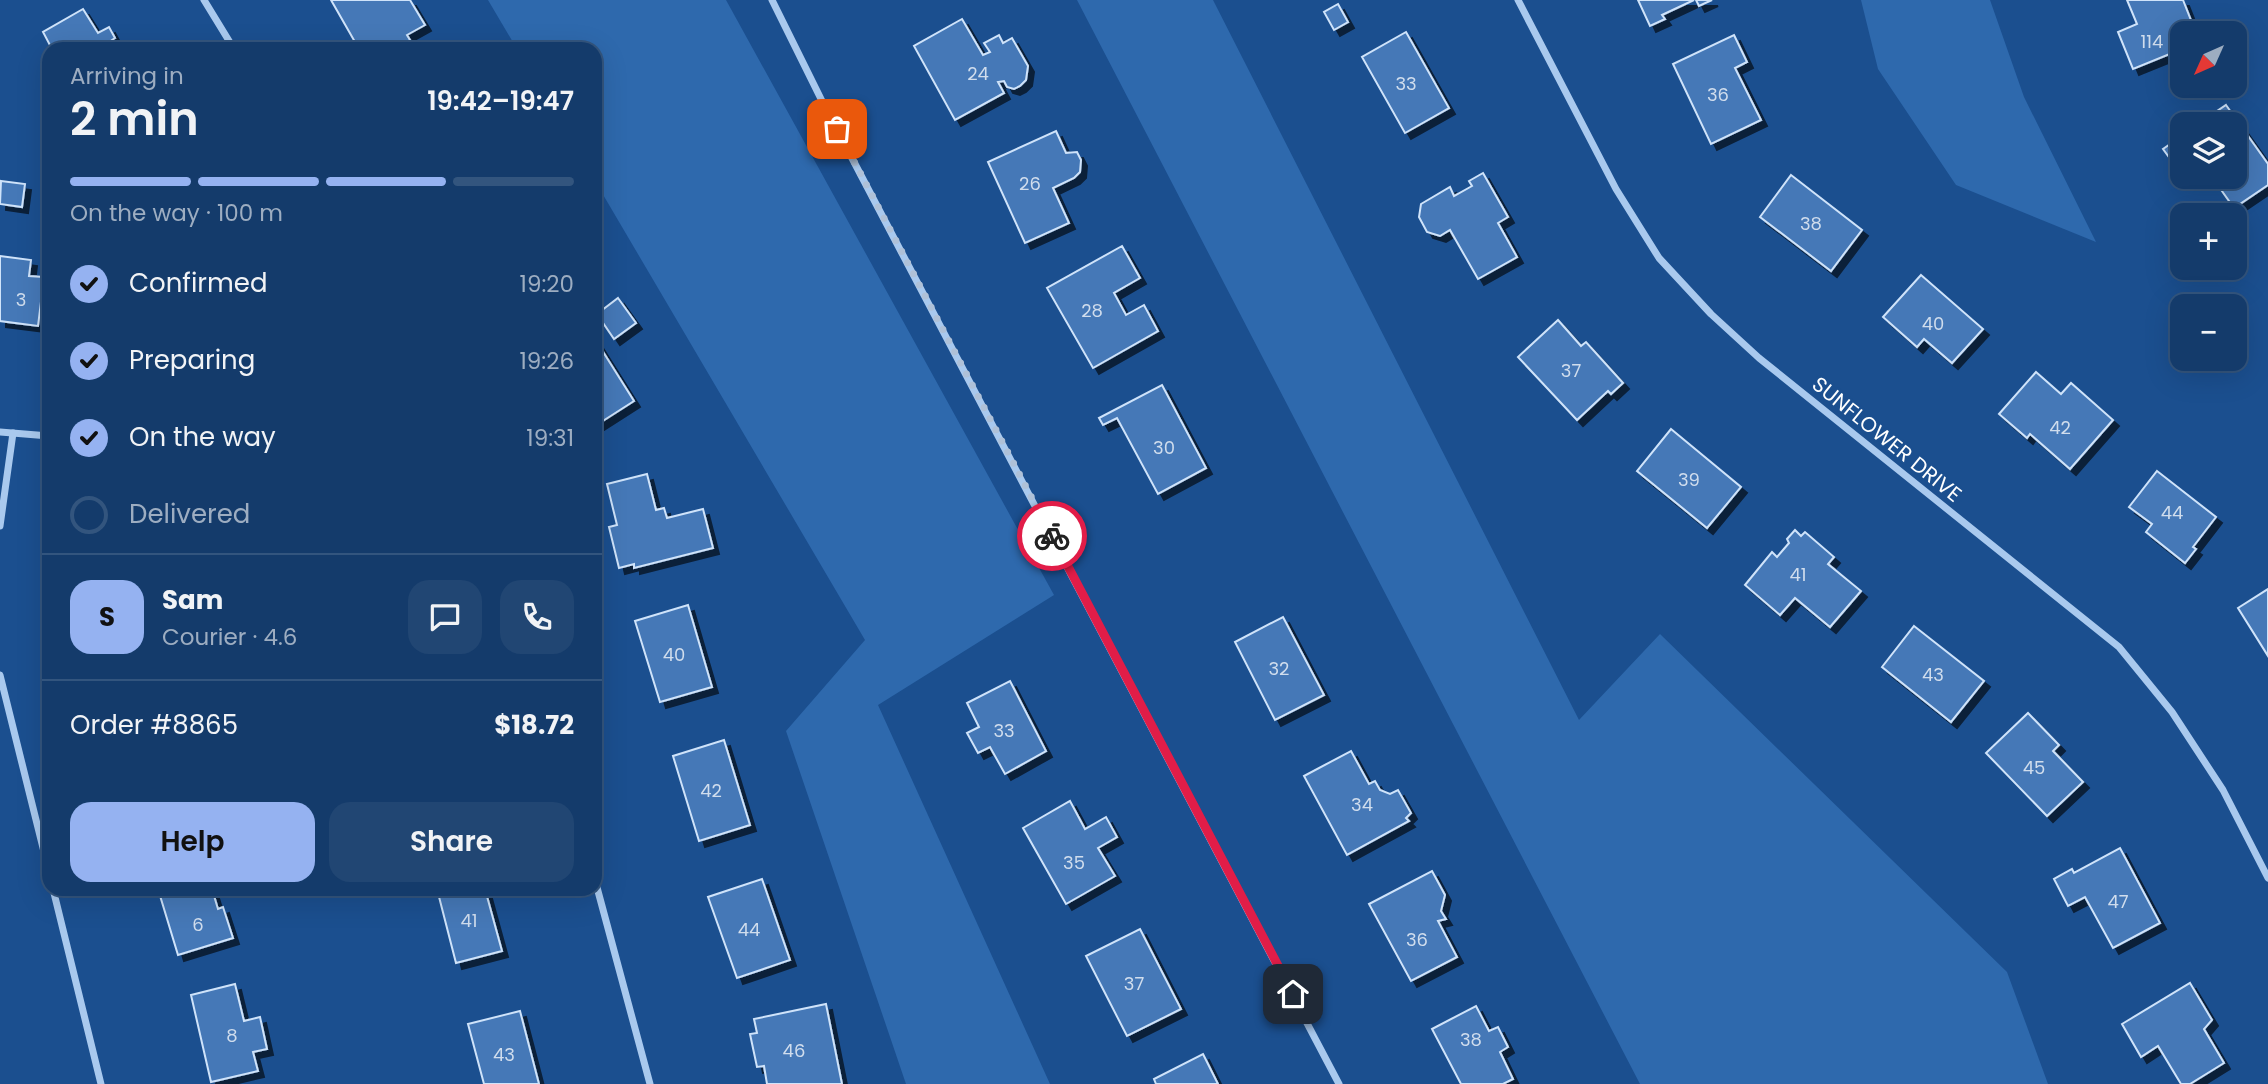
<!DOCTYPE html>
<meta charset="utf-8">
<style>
body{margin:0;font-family:Poppins,sans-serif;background:#214673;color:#f1f3f6;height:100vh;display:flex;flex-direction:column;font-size:26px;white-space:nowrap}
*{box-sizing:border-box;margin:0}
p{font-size:23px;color:#9dadc1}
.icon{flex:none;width:38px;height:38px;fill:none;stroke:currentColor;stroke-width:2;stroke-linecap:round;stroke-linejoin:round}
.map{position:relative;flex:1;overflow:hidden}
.panel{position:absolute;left:42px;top:42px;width:560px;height:854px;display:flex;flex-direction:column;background:#143b6b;border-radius:21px;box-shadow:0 7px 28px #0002,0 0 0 2px #33557e}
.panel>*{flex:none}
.needle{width:46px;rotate:225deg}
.tools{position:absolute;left:2170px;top:21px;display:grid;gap:14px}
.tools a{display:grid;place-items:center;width:77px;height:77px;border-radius:14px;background:#143b6b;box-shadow:0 7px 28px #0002,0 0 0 2px #33557e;font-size:35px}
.pin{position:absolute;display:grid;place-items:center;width:60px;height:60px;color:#fff;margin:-30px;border-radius:14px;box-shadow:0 4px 10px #0006}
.courier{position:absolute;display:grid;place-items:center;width:70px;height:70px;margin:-35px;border:5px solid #e11d48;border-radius:50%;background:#fff;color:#222;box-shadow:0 2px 9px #0007}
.headline em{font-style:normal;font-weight:600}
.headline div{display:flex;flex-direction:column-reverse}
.headline{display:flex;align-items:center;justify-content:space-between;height:119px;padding:0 28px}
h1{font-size:46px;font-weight:600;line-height:52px}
.bar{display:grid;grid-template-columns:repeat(4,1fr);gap:10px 7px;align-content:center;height:84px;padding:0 28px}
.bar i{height:9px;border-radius:5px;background:#33557e}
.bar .on{background:#95b2f1}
.bar p{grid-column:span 4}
.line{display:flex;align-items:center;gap:18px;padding:0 28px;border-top:2px solid #33557e}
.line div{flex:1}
.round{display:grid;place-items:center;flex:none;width:74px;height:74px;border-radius:21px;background:#214673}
ol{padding:0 28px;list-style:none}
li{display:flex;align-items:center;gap:21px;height:77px}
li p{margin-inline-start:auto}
li .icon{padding:7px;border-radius:50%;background:#95b2f1;color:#111;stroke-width:4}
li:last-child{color:#9dadc1}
li i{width:38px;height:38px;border:4px solid #33557e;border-radius:50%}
.primary-button{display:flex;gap:14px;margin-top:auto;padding:14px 28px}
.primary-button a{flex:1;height:80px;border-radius:21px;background:#95b2f1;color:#111;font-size:28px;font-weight:600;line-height:80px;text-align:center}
.primary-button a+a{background:#214673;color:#f1f3f6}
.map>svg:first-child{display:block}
.green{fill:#2e69ad}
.building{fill:#4478b7;stroke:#cfe3fa;stroke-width:2;filter:url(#shadow)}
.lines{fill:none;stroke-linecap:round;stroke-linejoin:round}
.minor{stroke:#a9c9ee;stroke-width:7}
.done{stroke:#afc1d8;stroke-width:7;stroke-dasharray:0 12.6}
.route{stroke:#e11d48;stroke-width:9}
.labels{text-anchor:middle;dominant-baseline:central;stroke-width:5;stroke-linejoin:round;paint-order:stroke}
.number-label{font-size:18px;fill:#d0dded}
.street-label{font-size:21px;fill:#fff;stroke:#1b4f8f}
</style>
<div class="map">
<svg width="2268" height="1084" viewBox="0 0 2268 1084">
<defs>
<filter id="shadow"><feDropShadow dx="6" dy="6" stdDeviation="0" flood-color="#0009"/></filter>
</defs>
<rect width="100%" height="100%" fill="#1b4f8f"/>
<!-- green -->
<g class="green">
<polygon points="488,0 726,0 1054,595 878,705 1050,1084 906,1084 786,731 865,640 595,181 595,49 517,49"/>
<polygon points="1077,0 1213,0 1579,720 1660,634 2007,972 2048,1084 1640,1084"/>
<polygon points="1861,0 1990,0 2024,97 2096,242 1956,185 1878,69"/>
</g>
<!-- building -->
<g class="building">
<polygon points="331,0 410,0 425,25 407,35 410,40 396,49 359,49"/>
<polygon points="1638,0 1694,0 1662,15 1665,19 1650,26"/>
<polygon points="1696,0 1712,0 1699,6"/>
<polygon points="2127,0 2183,0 2196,33 2182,33 2182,49 2133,69 2118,32 2137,24"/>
<polygon points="1338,4 1348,22 1334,30 1324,12"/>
<polygon points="83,9 98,33 109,27 115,38 106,44 109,49 52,49 43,32"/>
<polygon points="962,19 983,55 990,52 984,43 999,35 1003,43 1012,38 1028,66 1026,80 1020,86 1014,89 1007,87 1004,81 998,82 1004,93 955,120 914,46"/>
<polygon points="1406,32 1449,108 1405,133 1362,57"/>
<polygon points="1734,35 1747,62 1735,68 1761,120 1711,144 1673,64"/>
<polygon points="2226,105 2268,164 2268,185 2234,208 2212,177 2235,177 2235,124 2198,124"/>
<polygon points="1056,131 1066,153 1077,152 1081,160 1080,172 1074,178 1053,188 1069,223 1025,243 988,162"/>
<polygon points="2182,136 2182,169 2179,171 2163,149"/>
<polygon points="1483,173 1508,217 1498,223 1517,257 1478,279 1450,230 1440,236 1427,232 1419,217 1421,204 1450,187 1454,196 1472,186 1469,181"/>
<polygon points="1791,175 1862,230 1831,271 1760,217"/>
<polygon points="1,181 25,184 22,207 0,204"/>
<polygon points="1122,246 1140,278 1114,293 1126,315 1144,305 1158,331 1093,368 1047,288"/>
<polygon points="0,256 31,260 29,276 44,277 38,326 0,321"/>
<polygon points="1921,275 1983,329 1952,363 1924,339 1917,347 1883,317"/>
<polygon points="618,298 636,323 614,339 597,314"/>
<polygon points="1558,320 1581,346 1586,342 1623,383 1611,394 1608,391 1577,420 1518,357"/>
<polygon points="595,339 634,401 595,426"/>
<polygon points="2036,372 2061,394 2071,383 2113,420 2070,469 2030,434 2027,438 1999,414"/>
<polygon points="1162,385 1206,468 1158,494 1117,418 1103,425 1099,418"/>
<polygon points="1671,429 1741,487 1707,528 1637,471"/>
<polygon points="2157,471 2216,517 2193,547 2196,549 2185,563 2146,532 2152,524 2129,507"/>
<polygon points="647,474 656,510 664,508 667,518 703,509 713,548 634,568 634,564 619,568 609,527 617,525 607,484"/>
<polygon points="1795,530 1801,536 1805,532 1834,557 1828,564 1861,591 1830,627 1795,598 1780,615 1745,585 1772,552 1777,557 1789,543 1787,539"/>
<polygon points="2268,589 2268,656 2238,608"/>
<polygon points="688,605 712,687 660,702 635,621"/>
<polygon points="1283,617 1324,695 1275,720 1235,642"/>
<polygon points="1914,626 1984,681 1951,722 1882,667"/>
<polygon points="1010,681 1046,751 1005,774 990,747 978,753 967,733 979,727 967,703"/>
<polygon points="2028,713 2059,745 2053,751 2083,782 2047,816 1986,753"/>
<polygon points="724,740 750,825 699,841 673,756"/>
<polygon points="1351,751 1369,784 1375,781 1380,790 1390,794 1398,790 1411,813 1406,818 1409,821 1347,855 1304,776"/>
<polygon points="1070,801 1085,829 1106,817 1117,837 1098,848 1115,876 1066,904 1023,828"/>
<polygon points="2120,848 2160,923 2113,948 2085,897 2068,906 2054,879 2072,869 2074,873"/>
<polygon points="1432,871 1445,895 1441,911 1446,919 1438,921 1457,957 1411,981 1369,904"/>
<polygon points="762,879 790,960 737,978 708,897"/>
<polygon points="158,889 212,889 218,909 223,907 233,938 178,955"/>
<polygon points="437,889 485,889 502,951 456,963"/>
<polygon points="1140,929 1181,1009 1127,1036 1086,956"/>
<polygon points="2190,983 2212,1020 2204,1029 2224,1063 2190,1084 2181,1084 2158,1046 2141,1057 2122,1024"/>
<polygon points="235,984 244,1021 260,1017 267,1049 253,1052 258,1071 211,1082 191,995"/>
<polygon points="826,1004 842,1084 767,1084 764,1066 757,1067 750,1034 757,1033 754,1019"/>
<polygon points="1476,1006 1489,1031 1498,1027 1508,1047 1500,1052 1513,1079 1503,1084 1461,1084 1432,1029"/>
<polygon points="520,1011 539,1084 484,1084 468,1024"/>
<polygon points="1203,1054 1218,1084 1156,1084 1154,1079"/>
</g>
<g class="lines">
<!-- minor -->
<g class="minor">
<polyline points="204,0 234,49"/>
<polyline points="772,0 824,105 1339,1084"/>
<polyline points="1518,0 1616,189 1659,258 1711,314 1759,358 2119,647 2172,712 2223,790 2268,878"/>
<polyline points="0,432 49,436"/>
<polyline points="0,526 13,433"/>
<polyline points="0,675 49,872"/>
<polyline points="595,880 650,1084"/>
<polyline points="53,889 101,1084"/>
</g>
</g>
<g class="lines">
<!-- done -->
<polyline class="done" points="837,129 1052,536"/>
<!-- route -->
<polyline class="route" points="1052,536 1293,994"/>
</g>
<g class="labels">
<!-- number labels -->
<g class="number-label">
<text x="2152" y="41">114</text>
<text x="978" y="73">24</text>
<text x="1406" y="83">33</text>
<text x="1718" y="94">36</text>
<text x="1030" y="183">26</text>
<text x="1811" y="223">38</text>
<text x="21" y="299">3</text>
<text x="1092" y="310">28</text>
<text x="1933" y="323">40</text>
<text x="1571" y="370">37</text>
<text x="2060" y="427">42</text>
<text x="1164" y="447">30</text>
<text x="1689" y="479">39</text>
<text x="2172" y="512">44</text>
<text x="1798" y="574">41</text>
<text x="674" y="654">40</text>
<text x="1279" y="668">32</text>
<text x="1933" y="674">43</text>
<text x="1004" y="730">33</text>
<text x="2034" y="767">45</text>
<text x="711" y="790">42</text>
<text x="1362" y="804">34</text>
<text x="1074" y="862">35</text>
<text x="2118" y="901">47</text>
<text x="469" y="920">41</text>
<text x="198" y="924">6</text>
<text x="749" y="929">44</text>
<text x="1417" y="939">36</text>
<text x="1134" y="983">37</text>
<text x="232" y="1035">8</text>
<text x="1471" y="1039">38</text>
<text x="794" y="1050">46</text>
<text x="504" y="1054">43</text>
</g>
<!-- street labels -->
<g class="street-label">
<text transform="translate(1887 439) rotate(39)">SUNFLOWER DRIVE</text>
</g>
</g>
</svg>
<div class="tools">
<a><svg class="needle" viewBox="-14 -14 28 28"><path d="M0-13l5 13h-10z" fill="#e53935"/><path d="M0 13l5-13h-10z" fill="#9dadc1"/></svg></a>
<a><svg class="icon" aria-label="layers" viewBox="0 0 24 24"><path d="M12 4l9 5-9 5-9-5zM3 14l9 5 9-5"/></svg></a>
<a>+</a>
<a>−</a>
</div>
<div class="pin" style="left:837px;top:129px;background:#ea580c"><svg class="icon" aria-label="bag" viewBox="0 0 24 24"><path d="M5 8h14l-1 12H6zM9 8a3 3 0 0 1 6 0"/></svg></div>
<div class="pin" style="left:1293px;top:994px;background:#1f2937"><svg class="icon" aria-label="home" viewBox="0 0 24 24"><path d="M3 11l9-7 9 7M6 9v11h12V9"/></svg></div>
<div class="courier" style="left:1052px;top:536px"><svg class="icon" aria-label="bike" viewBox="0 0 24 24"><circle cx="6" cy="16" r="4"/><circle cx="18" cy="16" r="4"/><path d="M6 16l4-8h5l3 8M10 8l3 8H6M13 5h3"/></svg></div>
<section class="panel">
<div class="headline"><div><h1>2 min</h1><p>Arriving in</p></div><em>19:42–19:47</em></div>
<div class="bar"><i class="on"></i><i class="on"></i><i class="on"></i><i></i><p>On the way · 100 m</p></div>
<ol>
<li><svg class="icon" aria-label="check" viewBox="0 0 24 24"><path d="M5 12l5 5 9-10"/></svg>Confirmed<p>19:20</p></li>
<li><svg class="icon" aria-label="check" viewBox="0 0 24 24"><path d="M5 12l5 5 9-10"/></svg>Preparing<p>19:26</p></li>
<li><svg class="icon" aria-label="check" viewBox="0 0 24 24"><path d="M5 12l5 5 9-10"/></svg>On the way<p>19:31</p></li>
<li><i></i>Delivered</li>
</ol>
<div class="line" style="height:126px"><b class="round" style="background:#95b2f1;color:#111">S</b><div><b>Sam</b><p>Courier · 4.6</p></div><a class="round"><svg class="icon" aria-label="chat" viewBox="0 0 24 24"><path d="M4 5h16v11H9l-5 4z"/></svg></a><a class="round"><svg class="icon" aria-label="phone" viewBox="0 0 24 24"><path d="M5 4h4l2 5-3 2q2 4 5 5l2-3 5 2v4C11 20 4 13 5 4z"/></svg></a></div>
<div class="line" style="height:91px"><div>Order #8865</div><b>$18.72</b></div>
<div class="primary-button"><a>Help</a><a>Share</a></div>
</section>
</div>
